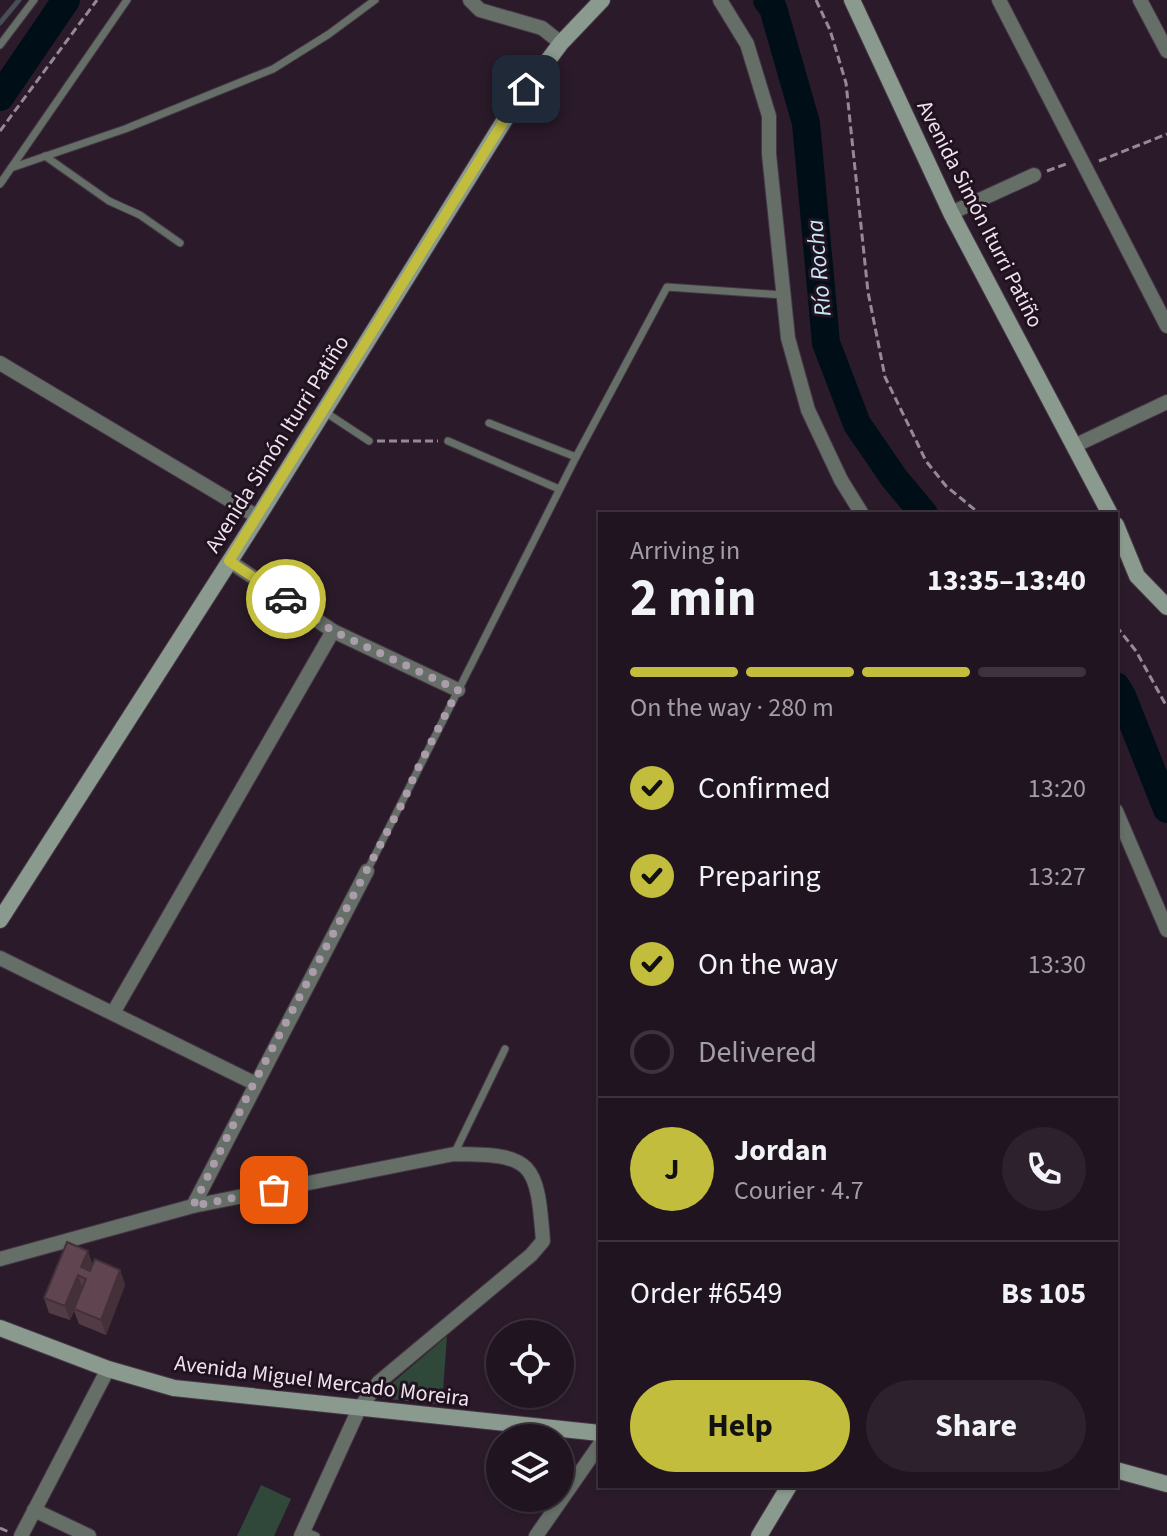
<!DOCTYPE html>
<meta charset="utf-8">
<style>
body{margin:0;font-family:"Source Sans 3",sans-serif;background:#2d212d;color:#f1f3f6;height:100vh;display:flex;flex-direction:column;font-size:30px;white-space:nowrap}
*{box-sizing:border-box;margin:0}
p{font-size:26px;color:#a29ea5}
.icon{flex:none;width:44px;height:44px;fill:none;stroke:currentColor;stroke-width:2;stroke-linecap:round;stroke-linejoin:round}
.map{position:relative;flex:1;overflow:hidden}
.details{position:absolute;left:598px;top:512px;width:520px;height:976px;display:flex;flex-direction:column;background:#201420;border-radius:0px;box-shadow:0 2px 6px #0004,0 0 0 2px #3d333e}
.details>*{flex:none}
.buttons{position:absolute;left:486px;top:1320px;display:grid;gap:16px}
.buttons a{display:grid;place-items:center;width:88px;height:88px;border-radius:50%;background:#201420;box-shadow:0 2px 6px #0004,0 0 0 2px #3d333e;font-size:40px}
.pin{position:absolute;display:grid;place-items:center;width:68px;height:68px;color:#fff;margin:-34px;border-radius:16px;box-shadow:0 4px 12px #0006}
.courier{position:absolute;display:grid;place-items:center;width:80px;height:80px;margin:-40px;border:6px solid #c3bd3e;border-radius:50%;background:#fff;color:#222;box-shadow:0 2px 10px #0007}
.head em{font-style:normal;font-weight:700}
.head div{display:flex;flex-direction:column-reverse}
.head{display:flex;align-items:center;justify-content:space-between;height:136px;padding:0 32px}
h1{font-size:52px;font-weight:700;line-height:60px}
.bar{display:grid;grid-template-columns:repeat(4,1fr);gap:12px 8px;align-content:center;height:96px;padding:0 32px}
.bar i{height:10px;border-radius:6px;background:#3d333e}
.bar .active{background:#c3bd3e}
.bar p{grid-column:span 4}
.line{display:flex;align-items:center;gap:20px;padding:0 32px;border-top:2px solid #3d333e}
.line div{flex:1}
.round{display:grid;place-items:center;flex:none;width:84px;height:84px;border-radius:42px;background:#2d212d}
ol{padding:0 32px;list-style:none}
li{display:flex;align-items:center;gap:24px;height:88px}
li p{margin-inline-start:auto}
li .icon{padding:8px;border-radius:50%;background:#c3bd3e;color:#111;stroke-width:4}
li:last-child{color:#a29ea5}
li i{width:44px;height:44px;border:4px solid #3d333e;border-radius:50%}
.primary-button{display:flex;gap:16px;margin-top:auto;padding:16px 32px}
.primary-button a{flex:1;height:92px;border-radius:48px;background:#c3bd3e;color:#111;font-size:32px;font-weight:700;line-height:92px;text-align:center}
.primary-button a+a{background:#2d212d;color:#f1f3f6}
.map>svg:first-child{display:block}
.park{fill:#2f483a}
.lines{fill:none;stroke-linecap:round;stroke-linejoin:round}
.stream{stroke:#474e57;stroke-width:5}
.river{stroke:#000e17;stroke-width:28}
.lane-casing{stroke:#463745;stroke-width:9}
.street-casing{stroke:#463745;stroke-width:16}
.secondary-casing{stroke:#463745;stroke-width:18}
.path{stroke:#968995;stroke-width:3;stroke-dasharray:8 4;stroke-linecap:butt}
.lane{stroke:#656e67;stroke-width:7}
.street{stroke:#656e67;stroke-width:14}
.secondary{stroke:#8b9a8e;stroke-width:16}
.wall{fill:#533b46}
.shaded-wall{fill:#433039}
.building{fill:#604551;stroke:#433039;stroke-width:2}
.done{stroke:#aa9da9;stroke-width:8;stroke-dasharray:0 14.4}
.route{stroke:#c3bd3e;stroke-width:10}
.labels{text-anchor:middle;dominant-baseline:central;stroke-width:6;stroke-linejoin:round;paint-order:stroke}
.street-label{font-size:22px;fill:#eee3ed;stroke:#211220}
.water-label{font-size:24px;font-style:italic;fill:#c6e9fa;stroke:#211220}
</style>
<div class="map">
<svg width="1167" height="1536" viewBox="0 0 1167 1536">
<rect width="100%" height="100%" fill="#2b1b2a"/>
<!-- park -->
<g class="park">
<polygon points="447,1336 442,1405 381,1398 383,1391"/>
<polygon points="261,1485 291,1499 274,1536 237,1536"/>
</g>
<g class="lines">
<!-- stream -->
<polyline class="stream" points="0,23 19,0"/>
<!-- river -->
<g class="river">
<polyline points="767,0 773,8 806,123 826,343 857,424 894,478 924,514"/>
<polyline points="0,97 66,0"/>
<polyline points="1116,686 1122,696 1167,809"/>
</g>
<defs>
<g id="lane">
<polyline points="0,45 34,0"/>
<polyline points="45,156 109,201 140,215 180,243"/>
<polyline points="11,168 125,129 273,69 329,34 375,0"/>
<polyline points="0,184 127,0"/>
<polyline points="325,412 369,441"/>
<polyline points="489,423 576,457"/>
<polyline points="448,441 559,489"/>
<polyline points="367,871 576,457 667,287 783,295"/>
<polyline points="454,1154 505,1049"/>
<polyline points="304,1531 316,1536"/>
</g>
<g id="street">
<polyline points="470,0 480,10 542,28 561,43"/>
<polyline points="720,0 747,44 769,116 769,154 788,338 808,410 841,480 862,514"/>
<polyline points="999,0 1167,326"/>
<polyline points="1140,0 1167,51"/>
<polyline points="951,213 1034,175"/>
<polyline points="0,363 258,517"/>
<polyline points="1074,446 1167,402"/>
<polyline points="229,561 333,631 458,690"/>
<polyline points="1116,811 1167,930"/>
<polyline points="0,958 254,1083"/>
<polyline points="113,1013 333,631"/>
<polyline points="193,1206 367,871"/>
<path d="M0,1259L193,1206L454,1154C534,1154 537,1163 543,1241L531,1255L379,1382L359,1409L301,1536"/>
<polyline points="34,1510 89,1536"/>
<polyline points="21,1536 108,1369"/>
<polyline points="536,1536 600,1444"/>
</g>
<g id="secondary">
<polyline points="852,0 951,213 1110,514"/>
<polyline points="1116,525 1137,576 1167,607"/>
<polyline points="0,920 258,517 509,113 561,43 602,0"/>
<polyline points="0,1328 108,1369 174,1388 600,1433"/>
<polyline points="1116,1470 1167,1484"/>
<polyline points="759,1536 789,1486"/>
</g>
</defs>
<!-- lane casing -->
<use href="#lane" class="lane-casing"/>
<!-- street casing -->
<use href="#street" class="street-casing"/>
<!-- secondary casing -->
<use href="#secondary" class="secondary-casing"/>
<!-- path -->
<g class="path">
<polyline points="816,0 830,30 846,83 868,292 885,377 926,461 946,486 980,514"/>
<polyline points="0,131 97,0"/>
<polyline points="1099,161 1167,134"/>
<polyline points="1047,171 1066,164"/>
<polyline points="377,441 438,441"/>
<polyline points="1116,626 1136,651 1167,707"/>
<polyline points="0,1528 9,1532"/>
</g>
<!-- lane -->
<use href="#lane" class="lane"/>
<!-- street -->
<use href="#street" class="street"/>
<!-- secondary -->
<use href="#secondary" class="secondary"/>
</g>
<!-- wall -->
<polygon class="wall" points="92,1265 120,1270 125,1285 106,1335 79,1324 74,1311 70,1320 49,1313 44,1298"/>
<!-- shaded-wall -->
<g class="shaded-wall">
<polygon points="88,1251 93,1266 87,1282 81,1267"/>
<polygon points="120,1270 125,1285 106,1335 101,1320"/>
<polygon points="78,1275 83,1290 70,1320 65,1306"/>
</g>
<!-- building -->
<polygon class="building" points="67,1242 88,1251 81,1267 90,1271 95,1259 120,1270 101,1320 74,1309 86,1279 78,1275 65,1306 44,1298"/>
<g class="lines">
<!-- done -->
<polyline class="done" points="274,1190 193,1206 254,1083 404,800 415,774 458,690 333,631 286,599"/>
<!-- route -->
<polyline class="route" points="286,599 229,561 509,113 526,89"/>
</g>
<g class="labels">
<!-- street labels -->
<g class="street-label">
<text transform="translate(980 214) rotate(63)">Avenida Simón Iturri Patiño</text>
<text transform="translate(277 444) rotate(-58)">Avenida Simón Iturri Patiño</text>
<text transform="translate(322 1381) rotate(7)">Avenida Miguel Mercado Moreira</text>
</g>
<!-- water labels -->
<g class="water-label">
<text transform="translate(819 268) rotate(-95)">Río Rocha</text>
</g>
</g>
</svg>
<div class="buttons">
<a><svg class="icon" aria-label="locate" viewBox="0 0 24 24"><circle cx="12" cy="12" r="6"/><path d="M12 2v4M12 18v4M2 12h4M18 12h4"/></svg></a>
<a><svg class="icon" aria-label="layers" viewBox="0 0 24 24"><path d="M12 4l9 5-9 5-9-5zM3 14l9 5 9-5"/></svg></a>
</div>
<div class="pin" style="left:274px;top:1190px;background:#ea580c"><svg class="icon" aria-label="bag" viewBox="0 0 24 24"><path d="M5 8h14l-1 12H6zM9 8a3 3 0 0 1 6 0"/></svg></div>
<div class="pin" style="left:526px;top:89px;background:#1f2937"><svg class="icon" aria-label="home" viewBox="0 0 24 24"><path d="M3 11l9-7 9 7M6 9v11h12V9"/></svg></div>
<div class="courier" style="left:286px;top:599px"><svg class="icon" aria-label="car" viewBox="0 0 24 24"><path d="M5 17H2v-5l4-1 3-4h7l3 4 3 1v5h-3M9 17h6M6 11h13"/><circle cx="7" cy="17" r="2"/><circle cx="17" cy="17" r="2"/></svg></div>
<section class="details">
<div class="head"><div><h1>2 min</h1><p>Arriving in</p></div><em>13:35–13:40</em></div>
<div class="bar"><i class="active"></i><i class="active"></i><i class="active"></i><i></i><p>On the way · 280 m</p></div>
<ol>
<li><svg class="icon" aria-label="check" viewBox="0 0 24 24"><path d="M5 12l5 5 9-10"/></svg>Confirmed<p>13:20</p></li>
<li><svg class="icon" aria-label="check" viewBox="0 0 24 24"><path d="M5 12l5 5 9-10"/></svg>Preparing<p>13:27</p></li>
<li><svg class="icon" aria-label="check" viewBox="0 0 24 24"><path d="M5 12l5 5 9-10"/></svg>On the way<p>13:30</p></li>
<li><i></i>Delivered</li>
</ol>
<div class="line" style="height:144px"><b class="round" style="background:#c3bd3e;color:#111">J</b><div><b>Jordan</b><p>Courier · 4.7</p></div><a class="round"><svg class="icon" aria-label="phone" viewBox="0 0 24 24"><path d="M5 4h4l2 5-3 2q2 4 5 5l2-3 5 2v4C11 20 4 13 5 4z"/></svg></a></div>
<div class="line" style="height:104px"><div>Order #6549</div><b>Bs 105</b></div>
<div class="primary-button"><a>Help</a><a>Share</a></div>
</section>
</div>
